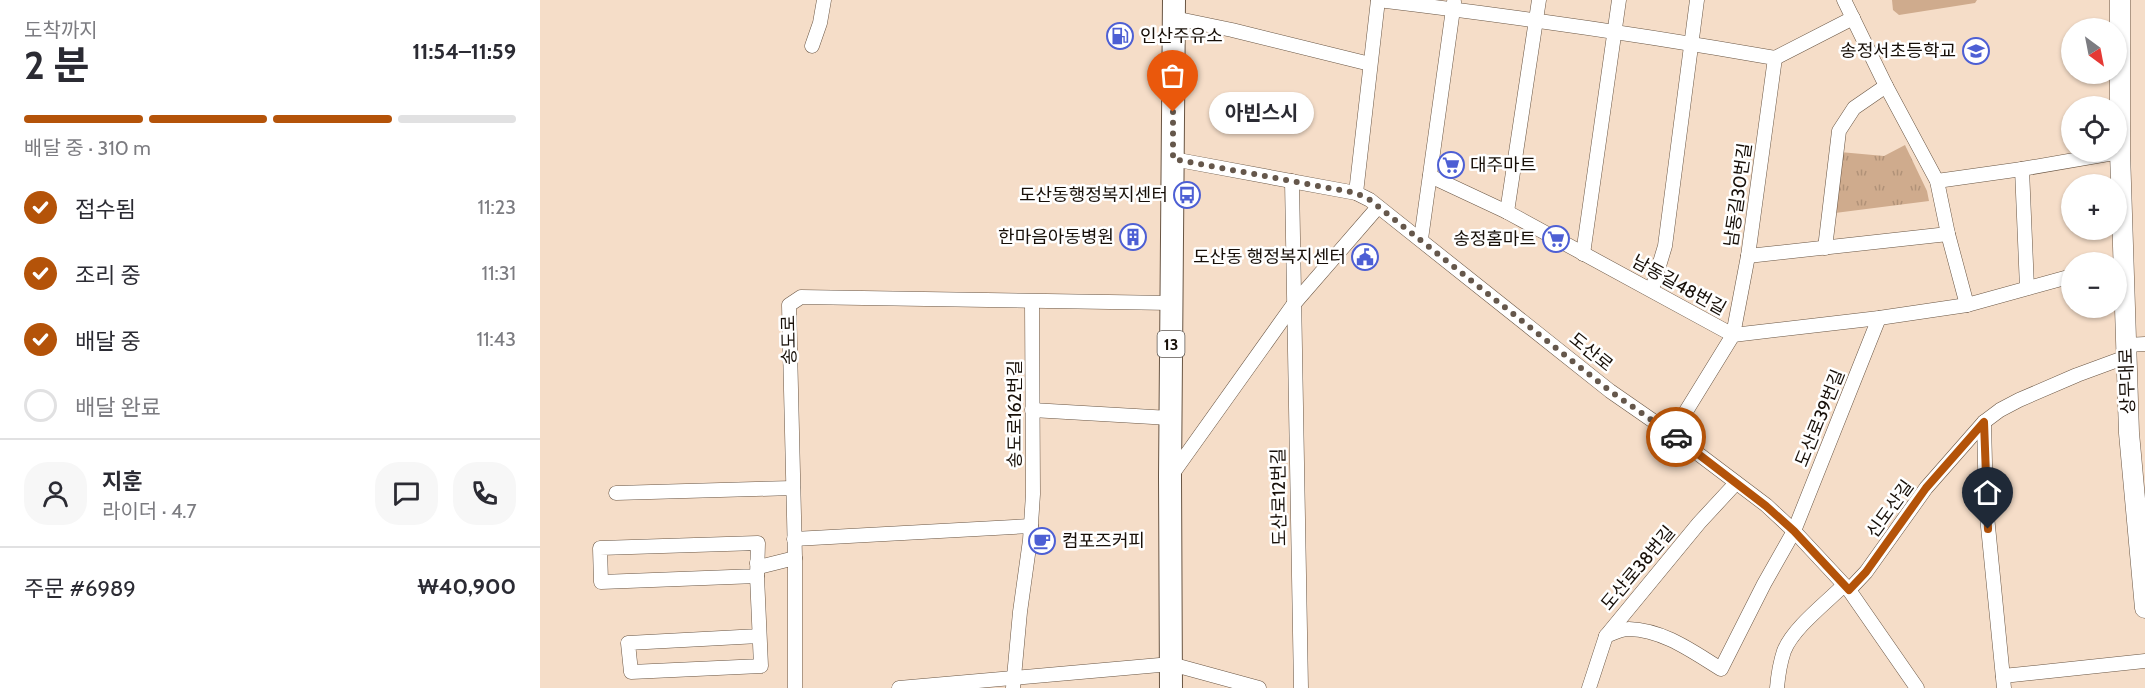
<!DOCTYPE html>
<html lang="ko">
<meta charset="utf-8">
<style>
body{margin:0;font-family:Cabin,"Noto Sans KR",sans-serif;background:#f7f7f7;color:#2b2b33;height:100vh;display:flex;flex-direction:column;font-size:22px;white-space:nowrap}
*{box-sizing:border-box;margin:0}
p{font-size:20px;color:#7c7c81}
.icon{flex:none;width:33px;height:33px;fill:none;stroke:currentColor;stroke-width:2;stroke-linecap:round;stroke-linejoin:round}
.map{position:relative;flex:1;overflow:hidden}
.panel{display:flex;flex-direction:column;background:#fff;width:540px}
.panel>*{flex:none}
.needle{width:39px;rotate:148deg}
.fabs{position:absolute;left:1521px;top:18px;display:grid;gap:12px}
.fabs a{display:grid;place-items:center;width:66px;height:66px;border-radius:50%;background:#fff;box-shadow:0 2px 4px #0004;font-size:30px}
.pin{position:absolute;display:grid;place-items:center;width:51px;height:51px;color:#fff;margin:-62px -26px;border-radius:50% 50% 50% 0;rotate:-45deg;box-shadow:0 0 6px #0007}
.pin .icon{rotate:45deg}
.courier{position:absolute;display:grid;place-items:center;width:60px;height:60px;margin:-30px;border:4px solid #b45309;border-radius:50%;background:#fff;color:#222;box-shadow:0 2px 8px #0007}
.bubble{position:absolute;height:42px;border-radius:21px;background:#fff;box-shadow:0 2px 4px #0004;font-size:20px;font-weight:700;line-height:42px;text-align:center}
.headline em{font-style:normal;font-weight:700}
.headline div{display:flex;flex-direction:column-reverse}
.headline{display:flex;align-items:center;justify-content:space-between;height:102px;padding:0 24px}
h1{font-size:39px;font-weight:700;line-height:45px}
.bar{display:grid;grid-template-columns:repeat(4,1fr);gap:9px 6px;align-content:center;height:72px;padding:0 24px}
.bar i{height:8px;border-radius:4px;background:#e1e1e2}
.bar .selected{background:#b45309}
.bar p{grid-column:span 4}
.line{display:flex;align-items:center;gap:15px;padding:0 24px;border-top:2px solid #e1e1e2}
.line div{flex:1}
.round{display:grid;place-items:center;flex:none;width:63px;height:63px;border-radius:24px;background:#f7f7f7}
ol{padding:0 24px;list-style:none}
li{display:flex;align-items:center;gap:18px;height:66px}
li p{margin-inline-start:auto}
li .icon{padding:6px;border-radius:50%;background:#b45309;color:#fff;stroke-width:4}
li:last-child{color:#7c7c81}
li i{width:33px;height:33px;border:3px solid #e1e1e2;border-radius:50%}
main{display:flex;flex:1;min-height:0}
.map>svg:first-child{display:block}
.park{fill:url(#park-tufts)}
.pitch{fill:#cfab8d}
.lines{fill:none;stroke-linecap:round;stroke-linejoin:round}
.minor-casing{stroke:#695543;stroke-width:15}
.secondary-casing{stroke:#695543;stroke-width:21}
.primary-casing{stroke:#695543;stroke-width:24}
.minor{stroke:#fff;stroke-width:14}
.secondary{stroke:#fff;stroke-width:20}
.primary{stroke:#fff;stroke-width:22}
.done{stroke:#65574b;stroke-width:6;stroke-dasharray:0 10.8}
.route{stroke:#b45309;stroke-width:8}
.labels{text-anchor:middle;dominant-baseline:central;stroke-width:5;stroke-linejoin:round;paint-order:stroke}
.shield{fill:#fff;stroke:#5d5752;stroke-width:1.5}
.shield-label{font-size:16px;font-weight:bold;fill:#170f08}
.poi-label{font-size:18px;fill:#170f08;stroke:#fff;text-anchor:end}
.street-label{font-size:18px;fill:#170f08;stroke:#fff}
</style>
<main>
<section class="panel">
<div class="headline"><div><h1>2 분</h1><p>도착까지</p></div><em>11:54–11:59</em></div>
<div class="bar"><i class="selected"></i><i class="selected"></i><i class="selected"></i><i></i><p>배달 중 · 310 m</p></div>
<ol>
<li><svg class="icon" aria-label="check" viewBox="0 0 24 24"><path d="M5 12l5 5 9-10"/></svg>접수됨<p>11:23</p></li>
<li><svg class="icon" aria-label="check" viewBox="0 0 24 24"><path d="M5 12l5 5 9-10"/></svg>조리 중<p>11:31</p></li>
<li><svg class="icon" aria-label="check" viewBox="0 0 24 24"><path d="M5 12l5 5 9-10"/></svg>배달 중<p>11:43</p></li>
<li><i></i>배달 완료</li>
</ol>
<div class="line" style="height:108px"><a class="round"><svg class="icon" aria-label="person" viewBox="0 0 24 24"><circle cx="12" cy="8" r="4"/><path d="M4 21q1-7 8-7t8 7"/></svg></a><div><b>지훈</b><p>라이더 · 4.7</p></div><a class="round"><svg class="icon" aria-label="chat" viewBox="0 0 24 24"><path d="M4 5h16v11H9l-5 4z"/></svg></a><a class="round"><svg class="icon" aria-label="phone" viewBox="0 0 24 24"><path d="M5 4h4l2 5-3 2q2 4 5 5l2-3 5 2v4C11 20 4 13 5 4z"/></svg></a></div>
<div class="line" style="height:78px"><div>주문 #6989</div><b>₩40,900</b></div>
</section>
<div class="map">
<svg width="1605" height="688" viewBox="0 0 1605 688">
<defs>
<pattern id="park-tufts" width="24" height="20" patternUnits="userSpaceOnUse" patternTransform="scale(1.5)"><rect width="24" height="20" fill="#cfab8d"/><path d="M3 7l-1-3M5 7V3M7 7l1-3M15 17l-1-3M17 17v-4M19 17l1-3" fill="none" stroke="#b19278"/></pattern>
</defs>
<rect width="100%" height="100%" fill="#f5ddc8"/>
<!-- park -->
<polygon class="park" points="1365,145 1387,191 1389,201 1295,213 1300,152 1344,156"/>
<!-- pitch -->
<polygon class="pitch" points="1352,0 1437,0 1435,3 1359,15 1353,10"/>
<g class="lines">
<defs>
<g id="minor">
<path d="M838,0C971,16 1104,35 1235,58L1208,256L1193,335L1132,434"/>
<polyline points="1304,0 1346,86 1397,181 1408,234 1427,305"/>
<polyline points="634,18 692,30 830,64"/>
<polyline points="272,46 280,23 284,0"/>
<polyline points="1235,58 1313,18"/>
<polyline points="633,159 816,193 830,200 1070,391 1132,434 1226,505 1254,531 1309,590 1377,688"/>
<polyline points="890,176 967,212 1193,335 1339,318 1427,305 1532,276"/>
<polyline points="752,181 761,688"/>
<polyline points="1397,181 1482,169"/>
<polyline points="816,193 838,0"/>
<polyline points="967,212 999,0"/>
<polyline points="881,239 914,2"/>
<polyline points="1285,248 1299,131 1314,108 1346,86"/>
<polyline points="1043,254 1079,0"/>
<polyline points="1208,256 1408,234"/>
<polyline points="1487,288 1482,169 1580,152"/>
<polyline points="1112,289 1125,246 1157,0"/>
<polyline points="1586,345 1605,344"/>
<polyline points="492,410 630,418"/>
<polyline points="1444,422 1446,506 1464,688"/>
<polyline points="631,476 753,305 838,207"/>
<polyline points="76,493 253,488"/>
<polyline points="254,539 491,526"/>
<polygon points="218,543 217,576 61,582 60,548"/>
<polyline points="217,563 223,566 255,558"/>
<polyline points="217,576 221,666 91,672 88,643 219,636"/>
<polyline points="1309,590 1326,572 1386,488 1444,422 1460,410 1479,400 1537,375 1586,357"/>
<path d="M1066,636C1073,633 1081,629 1089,629C1124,630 1153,652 1181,669L1224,584L1254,531L1339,318"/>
<polyline points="1463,676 1605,661"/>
<polyline points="255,688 255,558 249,305 261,297 631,303"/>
<polyline points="359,688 631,664 719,688"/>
<polyline points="473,688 480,612 490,540 493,494 492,302"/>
<polyline points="1049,688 1066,636 1159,523 1196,483"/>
<path d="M1237,688C1238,676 1240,663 1244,651C1253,628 1286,603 1304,585"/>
</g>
<polyline id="secondary" points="1580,0 1580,152 1589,433 1605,608"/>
<polyline id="primary" points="631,688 630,477 634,0"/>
</defs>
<!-- minor casing -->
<use href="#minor" class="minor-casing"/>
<!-- secondary casing -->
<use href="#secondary" class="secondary-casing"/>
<!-- primary casing -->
<use href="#primary" class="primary-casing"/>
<!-- minor -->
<use href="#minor" class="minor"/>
<!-- secondary -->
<use href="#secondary" class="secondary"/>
<!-- primary -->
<use href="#primary" class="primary"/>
</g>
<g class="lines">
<!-- done -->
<polyline class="done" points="633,112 633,159 816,193 830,200 1070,391 1136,437"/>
<!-- route -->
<polyline class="route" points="1136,437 1226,506 1254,531 1309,590 1326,572 1386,488 1444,422 1448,529"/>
</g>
<!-- icons -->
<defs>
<symbol id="fuel-ring" viewBox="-11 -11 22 22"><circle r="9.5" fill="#fff" stroke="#4d5fd4" stroke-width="1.5"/><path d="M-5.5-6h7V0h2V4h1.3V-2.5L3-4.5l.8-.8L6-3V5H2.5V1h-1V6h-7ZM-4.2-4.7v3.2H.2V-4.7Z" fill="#4d5fd4"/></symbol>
<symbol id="school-ring" viewBox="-11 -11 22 22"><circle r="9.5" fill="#fff" stroke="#4d5fd4" stroke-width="1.5"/><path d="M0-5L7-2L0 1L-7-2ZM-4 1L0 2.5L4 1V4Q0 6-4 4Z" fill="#4d5fd4"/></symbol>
<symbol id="supermarket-ring" viewBox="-11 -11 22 22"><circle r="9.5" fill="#fff" stroke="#4d5fd4" stroke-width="1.5"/><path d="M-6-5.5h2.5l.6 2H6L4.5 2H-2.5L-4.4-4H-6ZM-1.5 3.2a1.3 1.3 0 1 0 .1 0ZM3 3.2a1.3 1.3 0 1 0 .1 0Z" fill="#4d5fd4"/></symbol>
<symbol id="bus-ring" viewBox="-11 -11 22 22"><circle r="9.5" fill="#fff" stroke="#4d5fd4" stroke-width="1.5"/><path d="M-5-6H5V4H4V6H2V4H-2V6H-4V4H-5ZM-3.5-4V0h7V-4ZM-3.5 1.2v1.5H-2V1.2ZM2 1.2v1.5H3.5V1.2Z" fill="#4d5fd4"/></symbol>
<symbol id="building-ring" viewBox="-11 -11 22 22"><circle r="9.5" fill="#fff" stroke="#4d5fd4" stroke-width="1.5"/><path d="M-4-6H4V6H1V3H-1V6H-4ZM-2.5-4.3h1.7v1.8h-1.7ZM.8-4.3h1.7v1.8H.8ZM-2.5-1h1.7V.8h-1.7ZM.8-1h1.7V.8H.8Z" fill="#4d5fd4"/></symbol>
<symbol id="civic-ring" viewBox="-11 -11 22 22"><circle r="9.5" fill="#fff" stroke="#4d5fd4" stroke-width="1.5"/><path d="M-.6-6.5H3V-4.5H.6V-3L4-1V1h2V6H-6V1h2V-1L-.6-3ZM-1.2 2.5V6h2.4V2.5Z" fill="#4d5fd4"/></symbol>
<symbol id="cafe-ring" viewBox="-11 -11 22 22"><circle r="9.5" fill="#fff" stroke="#4d5fd4" stroke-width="1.5"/><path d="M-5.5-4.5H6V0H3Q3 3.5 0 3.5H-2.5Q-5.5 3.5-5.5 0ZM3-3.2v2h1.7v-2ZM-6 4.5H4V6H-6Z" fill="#4d5fd4"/></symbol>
</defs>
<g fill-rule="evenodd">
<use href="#fuel-ring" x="565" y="21" width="30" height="30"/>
<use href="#school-ring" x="1421" y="36" width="30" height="30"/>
<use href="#supermarket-ring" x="896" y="150" width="30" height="30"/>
<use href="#bus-ring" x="632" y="180" width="30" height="30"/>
<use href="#building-ring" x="578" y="222" width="30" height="30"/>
<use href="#supermarket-ring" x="1001" y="224" width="30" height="30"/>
<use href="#civic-ring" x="810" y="242" width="30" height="30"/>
<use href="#cafe-ring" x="487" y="526" width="30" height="30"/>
</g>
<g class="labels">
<!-- shield labels -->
<rect class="shield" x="617.5" y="331" width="27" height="26" rx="4.5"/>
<g class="shield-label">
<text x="631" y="344">13</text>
</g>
<!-- poi labels -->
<g class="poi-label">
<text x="600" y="36" text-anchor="start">인산주유소</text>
<text x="1416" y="51">송정서초등학교</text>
<text x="930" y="165" text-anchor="start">대주마트</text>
<text x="628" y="195">도산동행정복지센터</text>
<text x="574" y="237">한마음아동병원</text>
<text x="996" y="239">송정홈마트</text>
<text x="806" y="257">도산동 행정복지센터</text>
<text x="522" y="541" text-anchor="start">컴포즈커피</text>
</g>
<!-- street labels -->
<g class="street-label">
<text transform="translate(1198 195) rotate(-82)">남동길30번길</text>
<text transform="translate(1139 285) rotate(29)">남동길48번길</text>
<text transform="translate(249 340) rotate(-91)">송도로</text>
<text transform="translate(1051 352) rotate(39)">도산로</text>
<text transform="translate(1587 381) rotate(-92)">상무대로</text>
<text transform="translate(475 414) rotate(-90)">송도로162번길</text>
<text transform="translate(1280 418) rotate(-68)">도산로39번길</text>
<text transform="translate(739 497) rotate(-91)">도산로12번길</text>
<text transform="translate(1350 509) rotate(-54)">신도산길</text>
<text transform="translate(1098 568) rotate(-50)">도산로38번길</text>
</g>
</g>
</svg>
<div class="fabs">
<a><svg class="needle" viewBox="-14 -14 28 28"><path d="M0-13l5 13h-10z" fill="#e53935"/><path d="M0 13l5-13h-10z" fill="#7c7c81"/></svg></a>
<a><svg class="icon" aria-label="locate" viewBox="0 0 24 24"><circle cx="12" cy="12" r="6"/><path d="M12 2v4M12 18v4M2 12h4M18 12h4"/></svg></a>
<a>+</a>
<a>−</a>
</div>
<div class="pin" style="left:633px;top:112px;background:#ea580c"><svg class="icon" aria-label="bag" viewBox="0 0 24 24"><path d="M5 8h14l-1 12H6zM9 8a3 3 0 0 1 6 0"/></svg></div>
<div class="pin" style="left:1448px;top:529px;background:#1f2937"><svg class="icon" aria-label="home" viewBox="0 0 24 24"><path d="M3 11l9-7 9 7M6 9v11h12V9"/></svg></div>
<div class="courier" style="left:1136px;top:437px"><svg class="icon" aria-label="car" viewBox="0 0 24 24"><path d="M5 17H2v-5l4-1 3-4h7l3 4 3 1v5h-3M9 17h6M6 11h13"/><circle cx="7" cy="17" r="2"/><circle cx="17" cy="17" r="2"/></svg></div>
<div class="bubble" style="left:669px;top:92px;width:105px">아빈스시</div>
</div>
</main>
